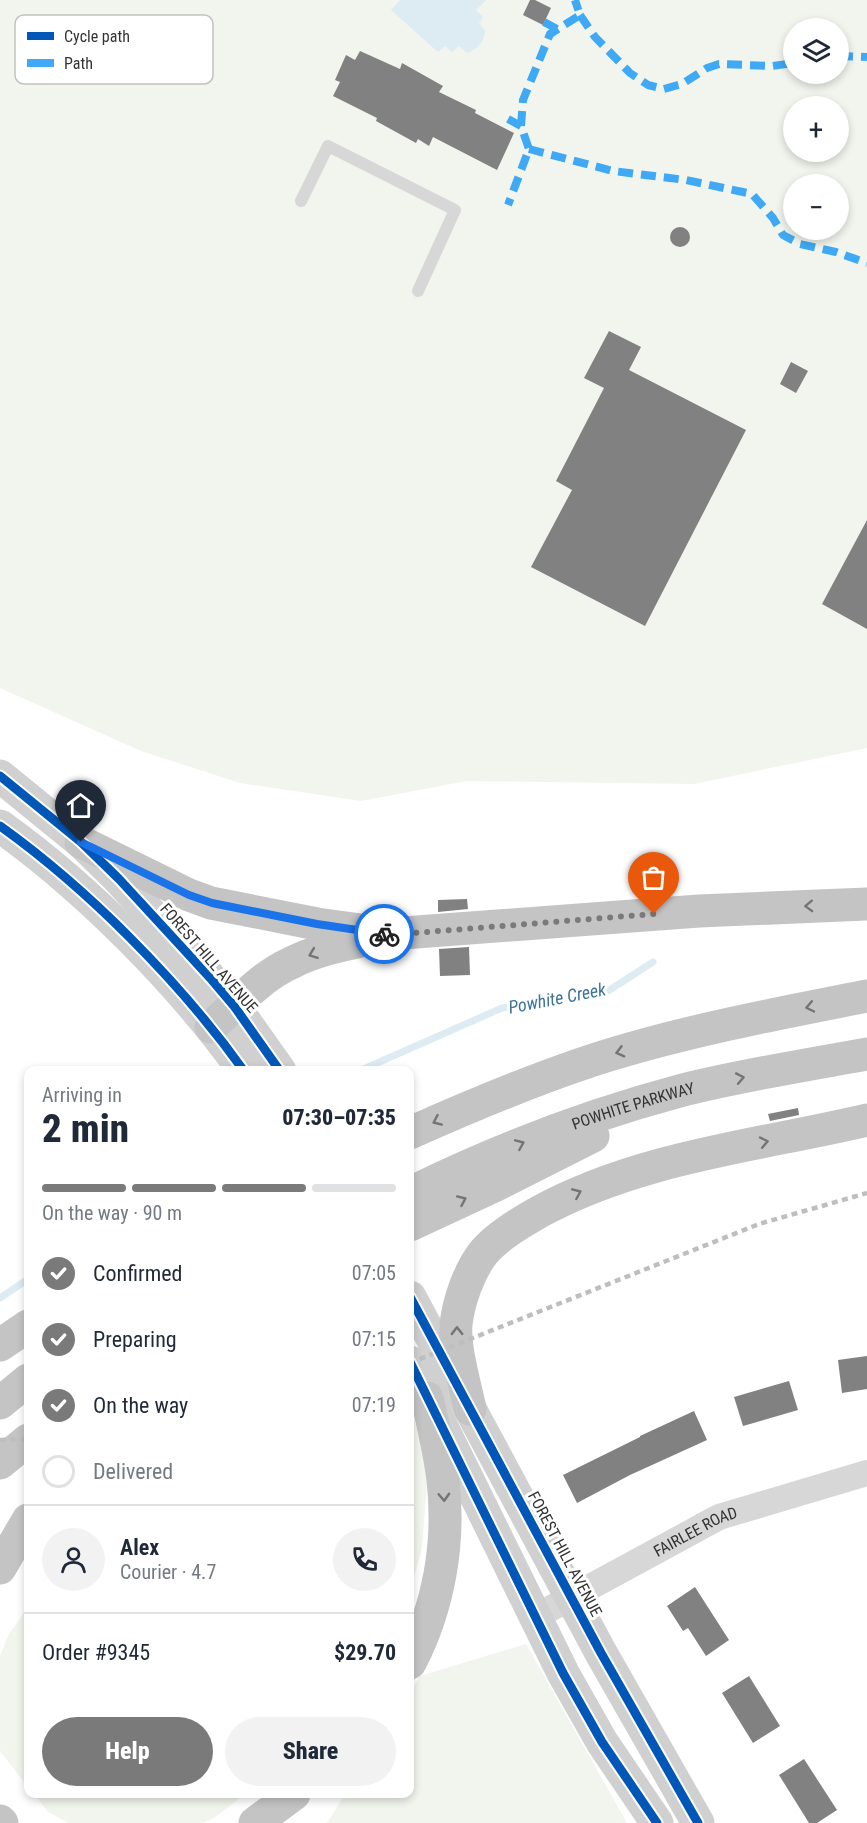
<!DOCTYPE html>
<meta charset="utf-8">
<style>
body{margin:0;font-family:"Roboto Condensed",sans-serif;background:#f2f2f3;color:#1f2937;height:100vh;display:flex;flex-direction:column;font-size:22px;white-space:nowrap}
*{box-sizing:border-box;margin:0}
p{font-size:20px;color:#747a83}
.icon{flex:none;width:33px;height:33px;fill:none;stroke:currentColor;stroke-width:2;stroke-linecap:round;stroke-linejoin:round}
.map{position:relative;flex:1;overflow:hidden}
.panel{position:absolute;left:24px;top:1066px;width:390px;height:732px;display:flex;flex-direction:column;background:#fff;border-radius:12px;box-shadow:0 3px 9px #0003}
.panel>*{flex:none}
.buttons{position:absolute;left:783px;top:18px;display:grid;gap:12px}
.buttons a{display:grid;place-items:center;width:66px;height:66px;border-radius:50%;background:#fff;box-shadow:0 3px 9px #0003;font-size:30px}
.pin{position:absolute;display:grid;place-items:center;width:51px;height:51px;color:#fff;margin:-62px -26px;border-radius:50% 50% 50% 0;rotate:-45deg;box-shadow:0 0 6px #0007}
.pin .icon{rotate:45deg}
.courier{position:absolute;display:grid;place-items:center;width:60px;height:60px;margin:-30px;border:4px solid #1a73e8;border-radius:50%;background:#fff;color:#222;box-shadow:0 2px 8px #0007}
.head em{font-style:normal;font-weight:800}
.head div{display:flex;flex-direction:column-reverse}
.head{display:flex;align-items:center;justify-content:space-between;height:102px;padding:0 18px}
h1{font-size:39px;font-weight:800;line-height:45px}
.bar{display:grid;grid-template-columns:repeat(4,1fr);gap:9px 6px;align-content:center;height:72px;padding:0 18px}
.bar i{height:8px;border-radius:4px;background:#e0e1e3}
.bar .selected{background:#7a7a7a}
.bar p{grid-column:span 4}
.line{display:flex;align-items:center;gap:15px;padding:0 18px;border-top:2px solid #e0e1e3}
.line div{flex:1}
.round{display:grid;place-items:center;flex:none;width:63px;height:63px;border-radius:32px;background:#f2f2f3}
ol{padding:0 18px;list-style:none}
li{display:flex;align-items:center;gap:18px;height:66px}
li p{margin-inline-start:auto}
li .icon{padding:6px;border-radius:50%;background:#7a7a7a;color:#fff;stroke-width:4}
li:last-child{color:#747a83}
li i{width:33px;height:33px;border:3px solid #e0e1e3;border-radius:50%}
.cta{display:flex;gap:12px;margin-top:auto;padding:12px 18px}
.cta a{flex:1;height:69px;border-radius:36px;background:#7a7a7a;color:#fff;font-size:24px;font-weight:800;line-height:69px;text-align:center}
.cta a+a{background:#f2f2f3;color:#1f2937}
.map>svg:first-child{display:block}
.green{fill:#f1f5ed;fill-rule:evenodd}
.water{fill:#ddebf3}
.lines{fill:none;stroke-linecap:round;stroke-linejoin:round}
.stream{stroke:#ddebf3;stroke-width:7}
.building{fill:#818181}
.lane{stroke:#d7d7d7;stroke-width:12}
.street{stroke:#d7d7d7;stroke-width:26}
.secondary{stroke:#d0d0d0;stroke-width:33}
.highway{stroke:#c4c4c4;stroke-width:33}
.rail{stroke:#bebebe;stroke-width:4.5;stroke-dasharray:6 4.5;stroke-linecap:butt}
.quiet{stroke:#3fa9f5;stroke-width:8;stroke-dasharray:15 8;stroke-linecap:butt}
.cycleway-casing{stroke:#fff;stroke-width:13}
.cycleway{stroke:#0057b8;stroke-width:9}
.oneway{stroke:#747474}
.done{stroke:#7a7a7a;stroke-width:6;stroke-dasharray:0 10.8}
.route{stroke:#1a73e8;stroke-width:8}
.labels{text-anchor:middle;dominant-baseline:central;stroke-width:6;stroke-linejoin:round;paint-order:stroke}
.street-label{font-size:16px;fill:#333;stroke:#fff}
.water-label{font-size:18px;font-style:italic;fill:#3f7597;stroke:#fff}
.key{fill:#fff;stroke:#c2c2c2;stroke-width:1.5}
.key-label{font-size:16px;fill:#333}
</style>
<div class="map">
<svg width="867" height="1823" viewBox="0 0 867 1823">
<rect width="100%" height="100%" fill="#fff"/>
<!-- green -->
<g class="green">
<path d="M0,0H867V748L694,784L467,781L361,801L240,783L141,751L0,688ZM794,28H838V74H794ZM794,106H838V152H794ZM794,184H838V230H794Z"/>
<polygon points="410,1412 413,1415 428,1468 422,1549 410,1590"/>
<polygon points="28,1607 28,1787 0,1751 0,1656 9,1634"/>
<polygon points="526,1644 627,1823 327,1823 345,1794 410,1794 410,1692 420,1676"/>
<polygon points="34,1794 245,1794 214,1818 202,1823 69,1823 48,1812"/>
</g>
<!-- water -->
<path class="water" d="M400,0H486L476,10L483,17L479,23L485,31C484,43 477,49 467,53L459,46L452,52L445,46L438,52L391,10Z"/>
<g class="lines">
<!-- stream -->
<g class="stream">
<polyline points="359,1071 502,1008 608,991 653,962"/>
<polyline points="0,1298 28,1279"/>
</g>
</g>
<!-- building -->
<g class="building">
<polygon points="530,0 535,0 551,8 543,25 523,15"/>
<polygon points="360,51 400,69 402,63 443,86 439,92 476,110 475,113 514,133 497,170 433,137 429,146 418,139 416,143 376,121 377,118 333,96 340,82 335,80 346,55 355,60"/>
<circle cx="680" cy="237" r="10"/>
<polygon points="609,331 641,347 629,370 746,430 645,626 531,567 572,490 556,481 604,388 584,378"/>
<polygon points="791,362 808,371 796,393 780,384"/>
<polygon points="867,520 867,629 822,604"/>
<polygon points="467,899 468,909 438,912 438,900"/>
<polygon points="469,947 470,975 440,976 439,949"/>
<polygon points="798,1108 799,1115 770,1121 768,1114"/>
<polygon points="867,1356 867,1389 842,1393 838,1360"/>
<polygon points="789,1381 798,1410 743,1426 734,1397"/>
<polygon points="694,1411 707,1440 630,1475 577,1503 563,1475 640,1437 640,1436"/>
<polygon points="695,1587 729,1640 706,1656 688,1628 683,1631 667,1606"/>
<polygon points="749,1676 780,1726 753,1743 722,1693"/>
<polygon points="804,1759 837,1810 817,1823 809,1823 779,1775"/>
</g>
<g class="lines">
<!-- lane -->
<polyline class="lane" points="301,201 328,146 455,210 418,291"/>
<!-- street -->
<path class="street" id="s1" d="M535,1617L719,1517L867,1473"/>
<!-- secondary -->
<g class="secondary">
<polyline points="0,776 81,842 119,879 212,980 234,1006 280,1071"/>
<path d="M0,826C88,889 181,983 244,1071"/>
<polyline points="410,1297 601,1653 698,1823"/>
<polyline points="410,1362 563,1673 602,1742 657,1823"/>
</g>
<!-- highway -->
<g class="highway">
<polyline points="81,842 189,895 211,903 317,924 390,934 699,911 867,904"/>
<path d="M211,1027C236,1005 260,977 291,963C316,950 344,945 371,939"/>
<path d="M410,1133C475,1104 541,1076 609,1055C694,1029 781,1013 867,996"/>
<path id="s2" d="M410,1193C497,1150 589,1115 683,1090C743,1075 806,1065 867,1054"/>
<polyline points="410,1225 494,1186 593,1136"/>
<polyline points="0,1345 28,1326"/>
<polyline points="0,1403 28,1380"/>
<path d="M470,1409C465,1384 454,1349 456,1324C459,1300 469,1271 484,1252C499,1235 520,1223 539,1212C640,1157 756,1146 867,1120"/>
<polyline points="0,1463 28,1440"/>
<polyline points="0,1568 28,1520"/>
<path d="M410,1663C439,1607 450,1543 443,1480C440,1453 433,1425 427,1398"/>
<polyline points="0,1821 2,1823"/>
<polyline points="255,1823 294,1794"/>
</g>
<!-- rail -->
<g class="rail">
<polyline points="410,1363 759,1224 867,1193"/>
<polyline points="0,1440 28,1439"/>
</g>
<!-- quiet -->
<g class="quiet">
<polyline points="580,15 595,37 630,73 648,85 664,89 682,84 707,68 719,64 772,66 794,63"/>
<polyline points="544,22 557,29"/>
<polyline points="838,56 867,57"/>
<polyline points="508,119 521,126 529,149 508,205"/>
<polyline points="521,126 523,100 550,34 580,15 575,0"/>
<polyline points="529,149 613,171 686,180 752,194 773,218 783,235 800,244 836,252 867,263"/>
</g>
<defs>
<g id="cycleway">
<polyline points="0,776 81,842 119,879 212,980 234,1006 280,1071"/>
<path d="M0,826C88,889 181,983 244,1071"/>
<polyline points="410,1297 601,1653 698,1823"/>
<polyline points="410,1362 563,1673 602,1742 657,1823"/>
</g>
</defs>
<!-- cycleway casing -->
<use href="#cycleway" class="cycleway-casing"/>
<!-- cycleway -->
<use href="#cycleway" class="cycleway"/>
</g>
<!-- one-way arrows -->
<defs><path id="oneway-chevron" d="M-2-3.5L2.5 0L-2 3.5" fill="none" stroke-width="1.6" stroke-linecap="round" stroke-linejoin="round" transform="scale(1.5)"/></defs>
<g class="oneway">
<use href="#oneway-chevron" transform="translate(809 906) rotate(178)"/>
<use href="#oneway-chevron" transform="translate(313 954) rotate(159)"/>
<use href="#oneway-chevron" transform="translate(810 1007) rotate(168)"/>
<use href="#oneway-chevron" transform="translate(620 1052) rotate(165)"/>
<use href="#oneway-chevron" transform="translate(740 1078) rotate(-11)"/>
<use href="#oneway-chevron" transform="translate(437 1121) rotate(156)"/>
<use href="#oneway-chevron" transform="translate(764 1142) rotate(-12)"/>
<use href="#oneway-chevron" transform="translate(520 1144) rotate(-23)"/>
<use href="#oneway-chevron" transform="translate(577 1193) rotate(-23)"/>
<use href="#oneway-chevron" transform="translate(462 1200) rotate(-24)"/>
<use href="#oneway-chevron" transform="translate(457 1331) rotate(-91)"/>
<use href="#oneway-chevron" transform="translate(444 1497) rotate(87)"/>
</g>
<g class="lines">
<!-- done -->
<polyline class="done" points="384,934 401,934 654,914"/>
<!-- route -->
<polyline class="route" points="81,842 189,895 212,903 317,924 384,934"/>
</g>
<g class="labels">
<!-- street labels -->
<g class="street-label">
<text transform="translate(209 958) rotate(49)">FOREST HILL AVENUE</text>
<text stroke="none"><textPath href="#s2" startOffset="240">POWHITE PARKWAY</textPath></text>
<text stroke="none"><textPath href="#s1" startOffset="182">FAIRLEE ROAD</textPath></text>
<text transform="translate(565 1554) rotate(62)">FOREST HILL AVENUE</text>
</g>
<!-- water labels -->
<g class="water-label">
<text transform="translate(557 998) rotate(-11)">Powhite Creek</text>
</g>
</g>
<!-- legend -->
<rect x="15" y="15" width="198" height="69" rx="9" class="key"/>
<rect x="27" y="32" width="27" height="8" fill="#0057b8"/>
<rect x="27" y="59" width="27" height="8" fill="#3fa9f5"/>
<g class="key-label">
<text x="64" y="42">Cycle path</text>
<text x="64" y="69">Path</text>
</g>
</svg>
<div class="buttons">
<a><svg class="icon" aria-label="layers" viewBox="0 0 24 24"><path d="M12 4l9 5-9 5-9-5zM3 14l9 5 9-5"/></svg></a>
<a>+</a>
<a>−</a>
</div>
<div class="pin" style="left:654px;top:914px;background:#ea580c"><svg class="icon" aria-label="bag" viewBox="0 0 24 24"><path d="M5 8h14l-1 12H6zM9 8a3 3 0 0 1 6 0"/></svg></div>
<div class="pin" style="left:81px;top:842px;background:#1f2937"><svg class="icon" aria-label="home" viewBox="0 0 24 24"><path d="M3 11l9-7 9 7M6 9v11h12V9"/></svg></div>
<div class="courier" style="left:384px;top:934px"><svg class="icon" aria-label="bike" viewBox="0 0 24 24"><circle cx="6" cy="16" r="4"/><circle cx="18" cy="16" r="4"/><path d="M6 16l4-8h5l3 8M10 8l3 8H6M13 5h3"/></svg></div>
<section class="panel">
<div class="head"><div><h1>2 min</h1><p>Arriving in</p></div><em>07:30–07:35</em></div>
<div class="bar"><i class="selected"></i><i class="selected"></i><i class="selected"></i><i></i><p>On the way · 90 m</p></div>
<ol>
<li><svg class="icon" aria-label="check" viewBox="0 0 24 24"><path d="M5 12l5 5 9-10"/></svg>Confirmed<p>07:05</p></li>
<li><svg class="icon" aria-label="check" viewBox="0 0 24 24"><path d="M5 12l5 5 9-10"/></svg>Preparing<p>07:15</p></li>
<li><svg class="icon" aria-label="check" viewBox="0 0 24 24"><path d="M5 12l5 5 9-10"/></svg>On the way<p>07:19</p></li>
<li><i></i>Delivered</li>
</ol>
<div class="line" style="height:108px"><a class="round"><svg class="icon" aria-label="person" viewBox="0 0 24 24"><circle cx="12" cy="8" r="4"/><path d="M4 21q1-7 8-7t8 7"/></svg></a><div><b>Alex</b><p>Courier · 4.7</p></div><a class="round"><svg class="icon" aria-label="phone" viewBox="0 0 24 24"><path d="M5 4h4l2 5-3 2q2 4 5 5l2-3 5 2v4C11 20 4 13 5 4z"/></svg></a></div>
<div class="line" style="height:78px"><div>Order #9345</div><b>$29.70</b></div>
<div class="cta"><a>Help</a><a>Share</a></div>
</section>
</div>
